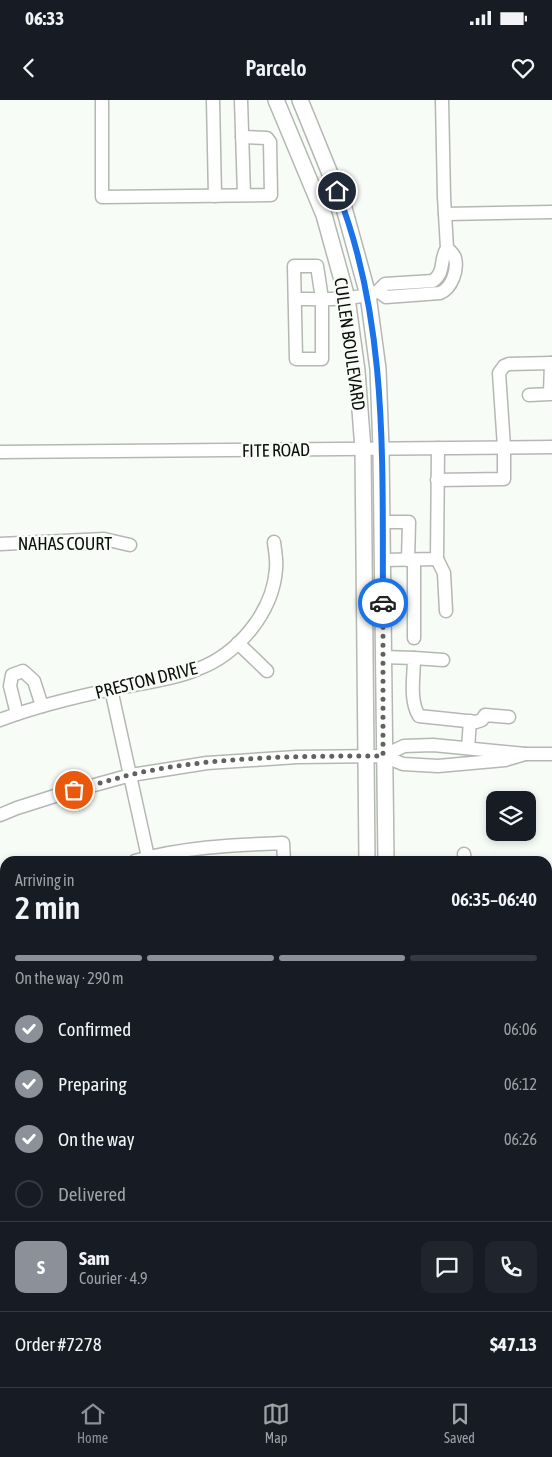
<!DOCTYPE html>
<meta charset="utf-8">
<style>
body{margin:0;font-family:"Asap Condensed",sans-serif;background:#20242c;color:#f1f3f6;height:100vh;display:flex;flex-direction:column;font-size:19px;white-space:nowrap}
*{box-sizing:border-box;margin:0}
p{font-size:16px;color:#9ea1a6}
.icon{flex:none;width:28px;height:28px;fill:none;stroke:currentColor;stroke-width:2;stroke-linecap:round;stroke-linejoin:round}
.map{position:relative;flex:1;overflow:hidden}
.panel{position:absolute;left:0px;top:756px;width:552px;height:531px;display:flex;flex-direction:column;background:#171b24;border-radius:15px 15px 0 0;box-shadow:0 2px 8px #0003}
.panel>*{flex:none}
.controls{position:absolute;left:486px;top:691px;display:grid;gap:10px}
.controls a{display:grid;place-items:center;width:50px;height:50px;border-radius:10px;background:#171b24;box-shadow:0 2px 8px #0003;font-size:25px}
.pin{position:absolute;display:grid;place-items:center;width:42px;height:42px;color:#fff;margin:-21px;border:2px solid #fff;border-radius:50%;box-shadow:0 1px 5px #0007}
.courier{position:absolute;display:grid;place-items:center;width:50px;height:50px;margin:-25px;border:4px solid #1a73e8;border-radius:50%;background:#fff;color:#222;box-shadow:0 1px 6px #0007}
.head em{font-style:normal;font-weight:600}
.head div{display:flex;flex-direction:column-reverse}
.head{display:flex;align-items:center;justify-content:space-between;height:85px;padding:0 15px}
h1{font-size:32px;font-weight:600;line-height:38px}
.bar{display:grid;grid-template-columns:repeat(4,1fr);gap:8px 5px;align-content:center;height:60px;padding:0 15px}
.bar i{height:6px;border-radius:4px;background:#363941}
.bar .on{background:#8c9099}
.bar p{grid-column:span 4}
.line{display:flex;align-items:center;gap:12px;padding:0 15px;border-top:1px solid #363941}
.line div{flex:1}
.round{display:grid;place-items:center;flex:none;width:52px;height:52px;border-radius:10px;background:#20242c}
ol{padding:0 15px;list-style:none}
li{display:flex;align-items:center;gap:15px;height:55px}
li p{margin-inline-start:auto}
li .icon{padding:5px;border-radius:50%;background:#8c9099;color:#fff;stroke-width:4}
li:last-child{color:#9ea1a6}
li i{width:28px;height:28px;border:2px solid #363941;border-radius:50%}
.status{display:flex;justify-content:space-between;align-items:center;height:35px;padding:0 25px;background:#171b24;direction:ltr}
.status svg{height:14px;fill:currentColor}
header{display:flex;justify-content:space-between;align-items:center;height:65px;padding:0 15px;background:#171b24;font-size:22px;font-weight:600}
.tab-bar{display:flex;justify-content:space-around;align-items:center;height:70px;border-top:1px solid #363941;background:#171b24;font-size:14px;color:#9ea1a6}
.tab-bar a{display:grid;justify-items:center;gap:2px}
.tab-bar .on{color:#8c9099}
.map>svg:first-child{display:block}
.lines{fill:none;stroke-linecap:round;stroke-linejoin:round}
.minor-casing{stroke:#b4b8b2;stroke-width:15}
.major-casing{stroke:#b4b8b2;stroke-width:18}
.minor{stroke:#fff;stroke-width:12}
.major{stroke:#fff;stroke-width:15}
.done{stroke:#60625f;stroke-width:5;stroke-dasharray:0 9}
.route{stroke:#1a73e8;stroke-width:6}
.labels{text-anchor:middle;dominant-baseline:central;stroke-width:5;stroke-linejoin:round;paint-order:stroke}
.street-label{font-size:18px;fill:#0e0f0d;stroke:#f8fcf6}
</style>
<div class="status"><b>06:33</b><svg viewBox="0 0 49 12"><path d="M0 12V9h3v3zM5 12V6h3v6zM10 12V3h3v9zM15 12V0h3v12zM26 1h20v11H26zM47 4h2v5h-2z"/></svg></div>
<header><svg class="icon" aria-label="back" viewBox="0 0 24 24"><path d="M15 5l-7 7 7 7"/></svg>Parcelo<svg class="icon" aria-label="heart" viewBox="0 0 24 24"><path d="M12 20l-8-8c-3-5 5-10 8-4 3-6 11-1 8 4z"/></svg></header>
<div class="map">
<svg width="552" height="1287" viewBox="0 0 552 1287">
<rect width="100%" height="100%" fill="#f8fcf6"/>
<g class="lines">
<defs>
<g id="minor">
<polyline points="102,0 102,97 271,95 270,42 267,38 242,37"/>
<polyline points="213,0 215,96"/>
<polyline points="241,0 244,95"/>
<path d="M442,0L444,97L447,148C439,160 446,171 433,181L385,184L378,191L386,197L440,193C452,188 458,170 455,158C454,154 450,151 447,148"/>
<polyline points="445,114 552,112"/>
<polygon points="294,166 317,166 322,199 322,259 296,259"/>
<path d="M295,199C322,199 351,201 377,192"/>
<polyline points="529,295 550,294 551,263"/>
<polyline points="0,352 552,347"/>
<polyline points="437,380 504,379 504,347 499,273 504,266 509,264 552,263"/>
<polyline points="382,422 409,422 408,460"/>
<polyline points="0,444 104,439 130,445"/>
<polyline points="437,459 444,473 446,511"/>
<polyline points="383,460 437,459 438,348"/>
<polyline points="414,538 414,460"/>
<polyline points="238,543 267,571"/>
<path d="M384,557L414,558C414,576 409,600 419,616L476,622L482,620L485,615L509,617"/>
<polyline points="414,558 443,560"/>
<polyline points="111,589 148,757"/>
<polyline points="17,614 10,586 12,575 23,571 34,581 42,606"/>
<path d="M0,620C37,606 75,597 113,589C141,583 172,580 198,569C238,554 273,512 276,469C277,460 275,451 274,442"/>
<polyline points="468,648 470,621"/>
<polyline points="383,656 404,646 433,645 525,654 552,654"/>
<polyline points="0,715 17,708 58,695 131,675 207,663 297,657 383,656 403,664 438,666 505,660 525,654"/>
<polyline points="464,754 465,761"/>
<path d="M135,761C183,747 233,745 283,743L284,761"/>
<polyline points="548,779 552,779"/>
<polyline points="1,818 5,820"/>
<polyline points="548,901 552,901"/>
<polyline points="548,1017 552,1017"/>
<polyline points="0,1209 5,1209"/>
<polyline points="38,1282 38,1287"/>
<polyline points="165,1282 165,1287"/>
<polyline points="292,1282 292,1287"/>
<polyline points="473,1282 473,1287"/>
</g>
<g id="major">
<polyline points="276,0 324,115 347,198 357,271 363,349 367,761"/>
<polyline points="300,0 344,108 368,195 378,269 381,348 386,761"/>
<polyline points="374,1282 375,1287"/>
<polyline points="396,1282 396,1287"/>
</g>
</defs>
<!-- minor casing -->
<use href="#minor" class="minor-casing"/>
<!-- major casing -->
<use href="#major" class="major-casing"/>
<!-- minor -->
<use href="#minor" class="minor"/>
<!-- major -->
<use href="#major" class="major"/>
</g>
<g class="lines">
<!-- done -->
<path class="done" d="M74,690C93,685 111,680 129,675C212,656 299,656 383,656V503"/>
<!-- route -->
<path class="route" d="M337,91C389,222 382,365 383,503"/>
</g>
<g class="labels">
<!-- street labels -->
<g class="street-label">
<text transform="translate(350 244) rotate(82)">CULLEN BOULEVARD</text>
<text transform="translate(276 350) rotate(-1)">FITE ROAD</text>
<text x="65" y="443">NAHAS COURT</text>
<text transform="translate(146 580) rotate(-14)">PRESTON DRIVE</text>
</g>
</g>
</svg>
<div class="controls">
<a><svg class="icon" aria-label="layers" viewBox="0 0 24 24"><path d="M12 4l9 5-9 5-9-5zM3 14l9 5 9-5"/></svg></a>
</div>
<div class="pin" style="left:74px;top:690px;background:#ea580c"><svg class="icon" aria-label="bag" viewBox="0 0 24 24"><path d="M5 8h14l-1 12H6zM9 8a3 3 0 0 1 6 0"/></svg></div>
<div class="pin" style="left:337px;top:91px;background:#1f2937"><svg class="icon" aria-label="home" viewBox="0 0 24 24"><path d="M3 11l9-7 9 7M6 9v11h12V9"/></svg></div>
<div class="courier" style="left:383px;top:503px"><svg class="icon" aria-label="car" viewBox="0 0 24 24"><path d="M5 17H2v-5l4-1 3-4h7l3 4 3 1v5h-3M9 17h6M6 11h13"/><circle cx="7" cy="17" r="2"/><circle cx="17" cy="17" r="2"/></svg></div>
<section class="panel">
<div class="head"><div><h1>2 min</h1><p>Arriving in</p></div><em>06:35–06:40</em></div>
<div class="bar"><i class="on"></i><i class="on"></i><i class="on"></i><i></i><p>On the way · 290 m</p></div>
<ol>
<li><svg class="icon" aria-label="check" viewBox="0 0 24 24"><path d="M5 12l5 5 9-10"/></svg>Confirmed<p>06:06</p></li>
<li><svg class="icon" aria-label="check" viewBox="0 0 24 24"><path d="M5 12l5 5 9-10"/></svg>Preparing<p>06:12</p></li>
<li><svg class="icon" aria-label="check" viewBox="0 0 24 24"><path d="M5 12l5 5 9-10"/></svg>On the way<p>06:26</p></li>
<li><i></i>Delivered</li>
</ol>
<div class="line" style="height:90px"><b class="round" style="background:#8c9099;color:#fff">S</b><div><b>Sam</b><p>Courier · 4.9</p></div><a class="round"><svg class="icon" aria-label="chat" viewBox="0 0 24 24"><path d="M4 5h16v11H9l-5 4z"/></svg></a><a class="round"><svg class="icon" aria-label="phone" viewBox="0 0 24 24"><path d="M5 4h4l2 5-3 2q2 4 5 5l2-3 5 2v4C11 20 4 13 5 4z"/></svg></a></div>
<div class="line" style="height:65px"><div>Order #7278</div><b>$47.13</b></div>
</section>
</div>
<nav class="tab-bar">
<a class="on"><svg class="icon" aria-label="home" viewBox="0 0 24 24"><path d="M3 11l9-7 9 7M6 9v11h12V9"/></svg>Home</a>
<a><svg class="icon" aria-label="map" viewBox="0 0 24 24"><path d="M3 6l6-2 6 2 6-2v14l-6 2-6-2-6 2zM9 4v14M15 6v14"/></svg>Map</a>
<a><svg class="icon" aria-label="saved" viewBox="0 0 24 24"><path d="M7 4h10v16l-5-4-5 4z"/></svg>Saved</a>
</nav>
